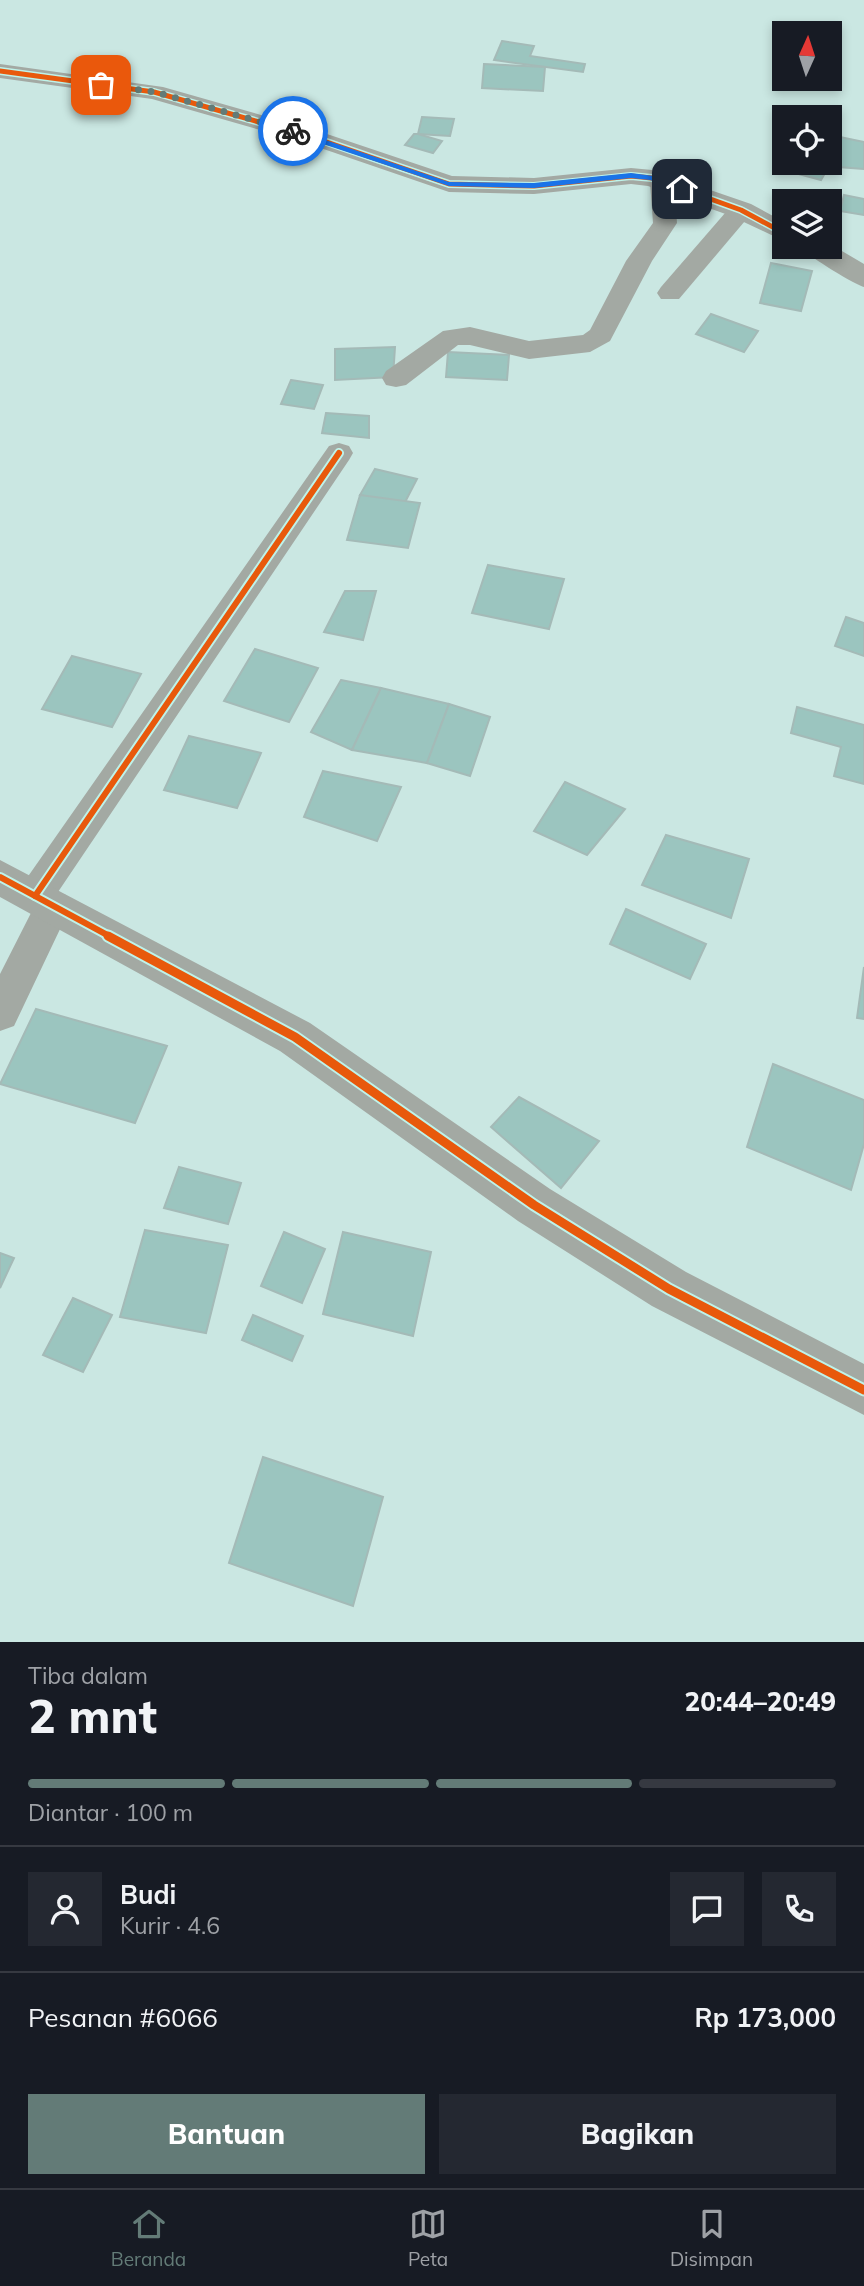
<!DOCTYPE html>
<html lang="id">
<meta charset="utf-8">
<style>
body{margin:0;font-family:Mulish,sans-serif;background:#242831;color:#f1f3f6;height:100vh;display:flex;flex-direction:column;font-size:26px;white-space:nowrap}
*{box-sizing:border-box;margin:0}
p{font-size:23px;color:#9ea1a6}
.icon{flex:none;width:38px;height:38px;fill:none;stroke:currentColor;stroke-width:2;stroke-linecap:round;stroke-linejoin:round}
.map{position:relative;height:1642px;overflow:hidden}
.sheet{display:flex;flex-direction:column;background:#171b24;flex:1}
.sheet>*{flex:none}
.needle{width:46px;rotate:3deg}
.fabs{position:absolute;left:772px;top:21px;display:grid;gap:14px}
.fabs a{display:grid;place-items:center;width:70px;height:70px;border-radius:0px;background:#171b24;box-shadow:0 4px 10px #0003;font-size:35px}
.pin{position:absolute;display:grid;place-items:center;width:60px;height:60px;color:#fff;margin:-30px;border-radius:14px;box-shadow:0 4px 10px #0006}
.courier{position:absolute;display:grid;place-items:center;width:70px;height:70px;margin:-35px;border:5px solid #1a73e8;border-radius:50%;background:#fff;color:#222;box-shadow:0 2px 9px #0007}
.headline em{font-style:normal;font-weight:800}
.headline div{display:flex;flex-direction:column-reverse}
.headline{display:flex;align-items:center;justify-content:space-between;height:119px;padding:0 28px}
h1{font-size:46px;font-weight:800;line-height:52px}
.bar{display:grid;grid-template-columns:repeat(4,1fr);gap:10px 7px;align-content:center;height:84px;padding:0 28px}
.bar i{height:9px;border-radius:5px;background:#363941}
.bar .selected{background:#637b77}
.bar p{grid-column:span 4}
.line{display:flex;align-items:center;gap:18px;padding:0 28px;border-top:2px solid #363941}
.line div{flex:1}
.round{display:grid;place-items:center;flex:none;width:74px;height:74px;border-radius:0px;background:#242831}
.button{display:flex;gap:14px;margin-top:auto;padding:14px 28px}
.button a{flex:1;height:80px;border-radius:0px;background:#637b77;color:#fff;font-size:28px;font-weight:800;line-height:80px;text-align:center}
.button a+a{background:#242831;color:#f1f3f6}
.tabs{display:flex;justify-content:space-around;align-items:center;height:98px;border-top:2px solid #363941;background:#171b24;font-size:19px;color:#9ea1a6}
.tabs a{display:grid;justify-items:center;gap:4px}
.tabs .selected{color:#637b77}
.map>svg:first-child{display:block}
.building{fill:#9bc5bf;stroke:#a4bab7;stroke-width:2}
.lines{fill:none;stroke-linecap:round;stroke-linejoin:round}
.minor{fill:#a3a9a3;fill-rule:evenodd}
.tertiary{fill:#a3a9a3;fill-rule:evenodd}
.cycleway-far2-casing{stroke:#bef3ea;stroke-width:8}
.cycleway-far1-casing{stroke:#bef3ea;stroke-width:10}
.cycleway-casing{stroke:#bef3ea;stroke-width:13}
.cycleway-far2{stroke:#e8590c;stroke-width:5}
.cycleway-far1{stroke:#e8590c;stroke-width:6}
.cycleway{stroke:#e8590c;stroke-width:9}
.route{fill:#1a73e8}
.done{stroke:#637b77;stroke-width:7;stroke-dasharray:0 12.6}
</style>
<div class="map">
<svg width="864" height="1642" viewBox="0 0 864 1642">
<rect width="100%" height="100%" fill="#cae7e2"/>
<!-- building -->
<g class="building">
<polygon points="502,41 534,46 530,56 585,64 583,72 494,60"/>
<polygon points="484,64 545,67 543,91 482,88"/>
<polygon points="422,117 454,119 450,136 418,134"/>
<polygon points="414,134 418,134 442,141 433,153 405,145"/>
<polygon points="840,137 864,142 864,169 838,167"/>
<polygon points="792,163 809,163 828,168 821,180 787,171"/>
<polygon points="844,195 864,199 864,215 840,211"/>
<polygon points="771,263 812,271 801,311 760,303"/>
<polygon points="711,314 758,331 744,352 696,334"/>
<polygon points="395,347 393,377 335,380 335,349"/>
<polygon points="448,352 509,355 507,380 446,377"/>
<polygon points="291,380 323,385 314,409 281,404"/>
<polygon points="326,413 369,416 369,438 322,433"/>
<polygon points="375,469 417,479 403,506 360,495"/>
<polygon points="360,495 420,503 408,548 347,540"/>
<polygon points="488,565 564,579 549,629 472,613"/>
<polygon points="345,591 376,591 363,640 324,632"/>
<polygon points="846,617 864,623 864,656 835,646"/>
<polygon points="255,649 318,668 289,722 224,701"/>
<polygon points="72,656 141,674 112,727 42,709"/>
<polygon points="341,680 381,688 352,750 311,732"/>
<polygon points="381,688 449,704 427,763 352,750"/>
<polygon points="449,704 490,717 470,776 427,763"/>
<polygon points="797,707 864,725 864,784 834,776 841,747 791,733"/>
<polygon points="189,736 261,753 237,808 164,790"/>
<polygon points="323,771 401,787 377,841 304,817"/>
<polygon points="565,782 625,809 587,855 534,831"/>
<polygon points="666,835 749,859 731,918 642,885"/>
<polygon points="626,909 706,944 690,979 610,944"/>
<polygon points="864,967 864,1019 857,1018"/>
<polygon points="36,1009 167,1046 135,1123 0,1084"/>
<polygon points="773,1064 864,1100 864,1144 851,1190 747,1147"/>
<polygon points="519,1097 599,1141 561,1188 491,1127"/>
<polygon points="179,1167 241,1183 228,1224 164,1208"/>
<polygon points="145,1230 228,1245 206,1333 120,1317"/>
<polygon points="284,1232 325,1249 302,1303 261,1286"/>
<polygon points="343,1232 431,1252 413,1336 323,1314"/>
<polygon points="0,1253 14,1258 0,1288"/>
<polygon points="73,1298 112,1315 83,1372 43,1355"/>
<polygon points="253,1315 303,1336 292,1361 242,1340"/>
<polygon points="263,1457 383,1497 353,1606 229,1563"/>
</g>
<g class="lines">
<!-- minor -->
<g class="minor">
<polygon points="662,175 671,177 674,182 677,223 652,261 610,341 590,352 529,359 470,345 458,345 406,385 396,387 386,385 382,378 386,371 443,331 470,327 529,341 583,335 590,330 626,261 653,223 650,182 653,177"/>
<polygon points="741,203 750,205 753,210 750,215 679,299 661,299 657,293 661,287 732,205"/>
<polygon points="339,443 349,446 353,453 349,460 58,892 66,895 71,906 14,1026 0,1031 0,974 32,911 22,907 17,896 22,885 329,446"/>
</g>
<!-- tertiary -->
<g class="tertiary">
<polygon points="0,64 163,87 324,133 452,176 534,178 631,168 652,170 751,204 784,222 784,241 731,216 648,186 631,184 534,194 449,192 306,143 152,99 0,78"/>
<path d="M830,244L864,264V287C855,285 805,254 800,247H830Z"/>
<polygon points="0,860 310,1023 550,1189 686,1272 864,1364 864,1415 652,1306 518,1221 280,1051 0,897"/>
</g>
<defs>
<polyline id="cycleway-far2" points="0,71 154,92 315,138 449,184 534,186 631,176 652,178 741,210 784,233"/>
<g id="cycleway-far1">
<polyline points="0,877 111,937"/>
<polyline points="35,896 339,453"/>
</g>
<polyline id="cycleway" points="108,936 295,1037 534,1205 669,1289 864,1390"/>
</defs>
<!-- cycleway-far2 casing -->
<use href="#cycleway-far2" class="cycleway-far2-casing"/>
<!-- cycleway-far1 casing -->
<use href="#cycleway-far1" class="cycleway-far1-casing"/>
<!-- cycleway casing -->
<use href="#cycleway" class="cycleway-casing"/>
<!-- cycleway-far2 -->
<use href="#cycleway-far2" class="cycleway-far2"/>
<!-- cycleway-far1 -->
<use href="#cycleway-far1" class="cycleway-far1"/>
<!-- cycleway -->
<use href="#cycleway" class="cycleway"/>
</g>
<!-- route -->
<polygon class="route" points="293,129 449,182 534,183 631,173 654,176 686,189 682,191 650,180 631,178 534,188 449,186 290,133"/>
<g class="lines">
<!-- done -->
<polyline class="done" points="101,85 155,92 293,131"/>
</g>
</svg>
<div class="fabs">
<a><svg class="needle" viewBox="-14 -14 28 28"><path d="M0-13l5 13h-10z" fill="#e53935"/><path d="M0 13l5-13h-10z" fill="#9ea1a6"/></svg></a>
<a><svg class="icon" aria-label="locate" viewBox="0 0 24 24"><circle cx="12" cy="12" r="6"/><path d="M12 2v4M12 18v4M2 12h4M18 12h4"/></svg></a>
<a><svg class="icon" aria-label="layers" viewBox="0 0 24 24"><path d="M12 4l9 5-9 5-9-5zM3 14l9 5 9-5"/></svg></a>
</div>
<div class="pin" style="left:101px;top:85px;background:#ea580c"><svg class="icon" aria-label="bag" viewBox="0 0 24 24"><path d="M5 8h14l-1 12H6zM9 8a3 3 0 0 1 6 0"/></svg></div>
<div class="pin" style="left:682px;top:189px;background:#1f2937"><svg class="icon" aria-label="home" viewBox="0 0 24 24"><path d="M3 11l9-7 9 7M6 9v11h12V9"/></svg></div>
<div class="courier" style="left:293px;top:131px"><svg class="icon" aria-label="bike" viewBox="0 0 24 24"><circle cx="6" cy="16" r="4"/><circle cx="18" cy="16" r="4"/><path d="M6 16l4-8h5l3 8M10 8l3 8H6M13 5h3"/></svg></div>
</div>
<section class="sheet">
<div class="headline"><div><h1>2 mnt</h1><p>Tiba dalam</p></div><em>20:44–20:49</em></div>
<div class="bar"><i class="selected"></i><i class="selected"></i><i class="selected"></i><i></i><p>Diantar · 100 m</p></div>
<div class="line" style="height:126px"><a class="round"><svg class="icon" aria-label="person" viewBox="0 0 24 24"><circle cx="12" cy="8" r="4"/><path d="M4 21q1-7 8-7t8 7"/></svg></a><div><b>Budi</b><p>Kurir · 4.6</p></div><a class="round"><svg class="icon" aria-label="chat" viewBox="0 0 24 24"><path d="M4 5h16v11H9l-5 4z"/></svg></a><a class="round"><svg class="icon" aria-label="phone" viewBox="0 0 24 24"><path d="M5 4h4l2 5-3 2q2 4 5 5l2-3 5 2v4C11 20 4 13 5 4z"/></svg></a></div>
<div class="line" style="height:91px"><div>Pesanan #6066</div><b>Rp 173,000</b></div>
<div class="button"><a>Bantuan</a><a>Bagikan</a></div>
</section>
<nav class="tabs">
<a class="selected"><svg class="icon" aria-label="home" viewBox="0 0 24 24"><path d="M3 11l9-7 9 7M6 9v11h12V9"/></svg>Beranda</a>
<a><svg class="icon" aria-label="map" viewBox="0 0 24 24"><path d="M3 6l6-2 6 2 6-2v14l-6 2-6-2-6 2zM9 4v14M15 6v14"/></svg>Peta</a>
<a><svg class="icon" aria-label="saved" viewBox="0 0 24 24"><path d="M7 4h10v16l-5-4-5 4z"/></svg>Disimpan</a>
</nav>
